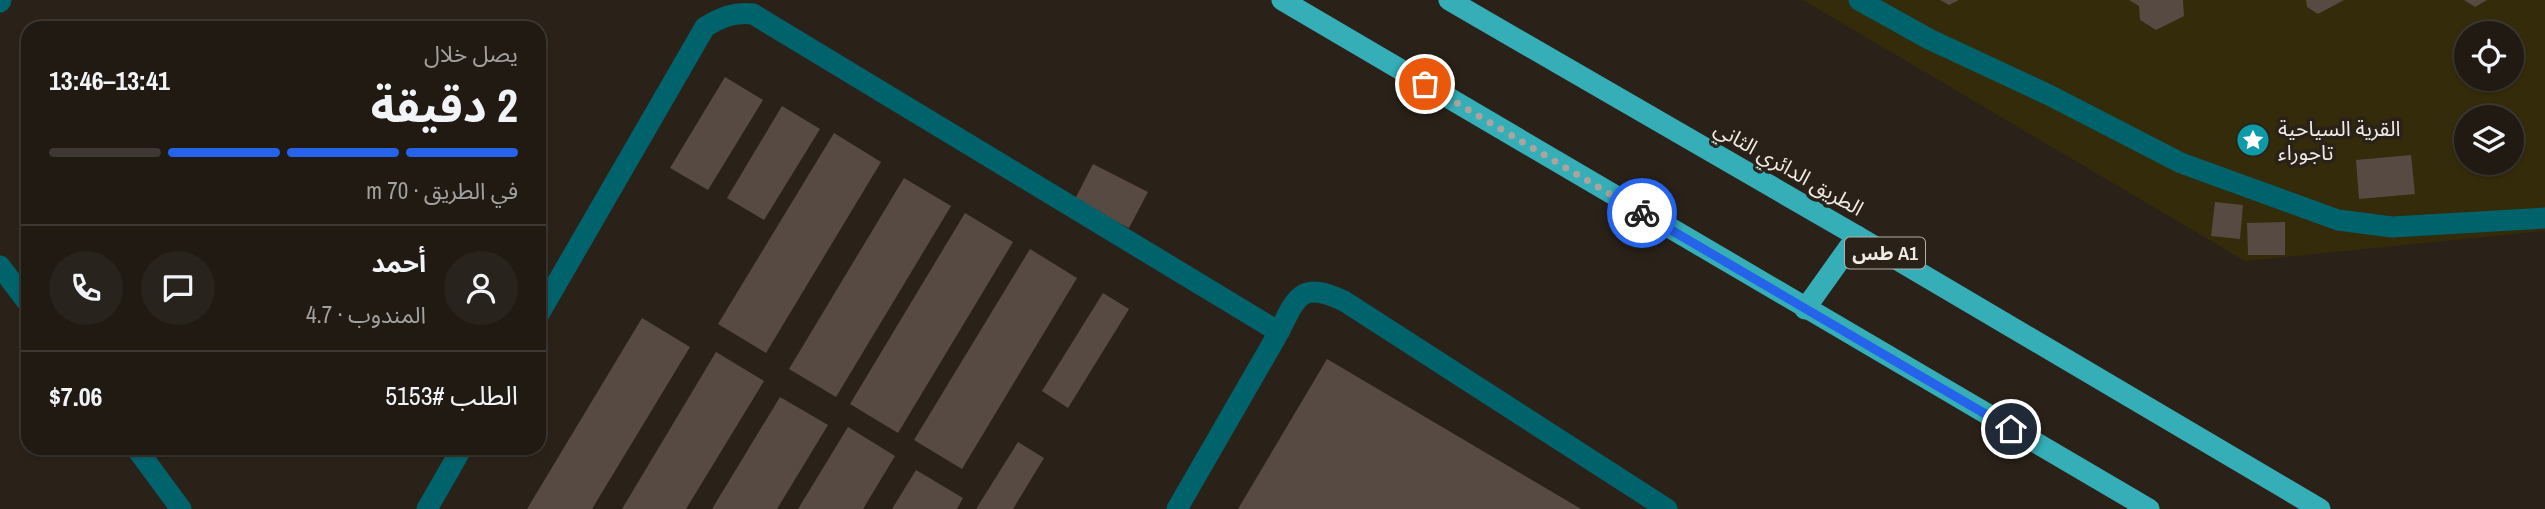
<!DOCTYPE html>
<html lang="ar">
<meta charset="utf-8">
<style>
body{margin:0;font-family:"Archivo Narrow","Noto Sans Arabic",sans-serif;background:#28231c;color:#f1f3f6;direction:rtl;height:100vh;display:flex;flex-direction:column;font-size:26px;white-space:nowrap}
*{box-sizing:border-box;margin:0}
p{font-size:23px;color:#a2a1a0}
.icon{flex:none;width:38px;height:38px;fill:none;stroke:currentColor;stroke-width:2;stroke-linecap:round;stroke-linejoin:round}
.map{position:relative;flex:1;overflow:hidden;direction:ltr}
.panel{position:absolute;left:21px;top:21px;width:525px;height:434px;display:flex;flex-direction:column;background:#201a13;border-radius:21px;box-shadow:0 2px 5px #0004,0 0 0 2px #3d3833;direction:rtl}
.panel>*{flex:none}
.tools{position:absolute;left:2454px;top:21px;display:grid;gap:14px}
.tools a{display:grid;place-items:center;width:70px;height:70px;border-radius:50%;background:#201a13;box-shadow:0 2px 5px #0004,0 0 0 2px #3d3833;font-size:35px}
.pin{position:absolute;display:grid;place-items:center;width:60px;height:60px;color:#fff;margin:-30px;border:4px solid #fff;border-radius:50%;box-shadow:0 2px 7px #0007}
.courier{position:absolute;display:grid;place-items:center;width:70px;height:70px;margin:-35px;border:5px solid #2563eb;border-radius:50%;background:#fff;color:#222;box-shadow:0 2px 9px #0007}
.head em{font-style:normal;font-weight:700}
.head div{display:flex;flex-direction:column-reverse}
.head{display:flex;align-items:center;justify-content:space-between;height:119px;padding:0 28px}
h1{font-size:46px;font-weight:700;line-height:52px}
.bar{display:grid;grid-template-columns:repeat(4,1fr);gap:10px 7px;align-content:center;height:84px;padding:0 28px}
.bar i{height:9px;border-radius:5px;background:#3d3833}
.bar .selected{background:#2563eb}
.bar p{grid-column:span 4}
.line{display:flex;align-items:center;gap:18px;padding:0 28px;border-top:2px solid #3d3833}
.line div{flex:1}
.round{display:grid;place-items:center;flex:none;width:74px;height:74px;border-radius:37px;background:#28231c}
.map>svg:first-child{display:block}
.sand{fill:#332b09;fill-rule:evenodd}
.building{fill:#574a43}
.lines{fill:none;stroke-linecap:round;stroke-linejoin:round}
.minor{stroke:#00626a;stroke-width:21}
.highway{stroke:#35aeb8;stroke-width:21}
.done{stroke:#aaa49c;stroke-width:7;stroke-dasharray:0 12.6}
.route{stroke:#2563eb;stroke-width:9}
.labels{text-anchor:middle;dominant-baseline:central;stroke-width:7;stroke-linejoin:round;paint-order:stroke}
.shield{fill:#2a2219;stroke:#b4aea6;stroke-width:2}
.shield-label{font-size:19px;font-weight:bold;fill:#efeae3}
.poi-label{font-size:21px;fill:#efeae3;stroke:#2a2219;text-anchor:start}
.street-label{font-size:21px;fill:#efeae3;stroke:#2a2219}
</style>
<div class="map">
<svg width="2545" height="509" viewBox="0 0 2545 509">
<rect width="100%" height="100%" fill="#2a2219"/>
<!-- sand -->
<path class="sand" d="M1803,0H2545V231L2245,261ZM2466,33H2511V79H2466ZM2466,117H2511V163H2466Z"/>
<!-- building -->
<g class="building">
<polygon points="1940,0 1959,0 1949,5"/>
<polygon points="2129,0 2183,0 2184,16 2156,30 2140,20 2139,6"/>
<polygon points="2306,0 2344,0 2318,14 2307,7"/>
<polygon points="2464,0 2487,0 2475,7"/>
<polygon points="725,77 763,100 708,190 670,168"/>
<polygon points="782,106 820,129 764,220 727,198"/>
<polygon points="834,133 881,162 766,353 718,324"/>
<polygon points="2411,155 2415,194 2359,199 2356,160"/>
<polygon points="1093,164 1148,192 1129,228 1074,201"/>
<polygon points="904,178 951,206 836,397 789,369"/>
<polygon points="2215,202 2243,205 2240,239 2211,236"/>
<polygon points="965,213 1013,242 898,433 850,404"/>
<polygon points="2285,222 2285,255 2248,255 2247,223"/>
<polygon points="1030,249 1077,278 962,469 914,440"/>
<polygon points="1103,293 1129,309 1068,408 1042,391"/>
<polygon points="642,318 690,347 592,509 527,509"/>
<polygon points="716,352 764,381 686,509 622,509"/>
<polygon points="1327,359 1581,509 1238,509"/>
<polygon points="780,397 828,425 777,509 712,509"/>
<polygon points="848,427 895,456 863,509 798,509"/>
<polygon points="1018,442 1044,458 1013,509 976,509"/>
<polygon points="916,470 963,498 957,509 892,509"/>
</g>
<g class="lines">
<!-- minor -->
<g class="minor">
<polyline points="1859,0 1929,39 2049,95 2181,163 2338,220 2392,227 2545,218"/>
<polyline points="0,2 1,0"/>
<polyline points="0,266 28,303"/>
<path d="M539,314L705,27C722,17 733,12 753,14L1279,332L1177,509"/>
<path d="M1279,332C1297,295 1302,281 1344,301L1667,509"/>
<polyline points="136,448 181,509"/>
<polyline points="427,509 462,448"/>
</g>
<!-- highway -->
<g class="highway">
<polyline points="1282,0 2149,509"/>
<polyline points="1449,0 1857,236 2320,509"/>
<polyline points="1805,309 1857,236"/>
</g>
</g>
<g class="lines">
<!-- done -->
<polyline class="done" points="1425,84 1642,213"/>
<!-- route -->
<polyline class="route" points="1642,213 2011,429"/>
</g>
<!-- icons -->
<defs>
<symbol id="sight-disc" viewBox="-11 -11 22 22"><circle r="9.5" fill="#0f9aa8" stroke="#2a2219"/><path d="M0-6L1.8-2.2L6-1.7L2.9 1.2L3.7 5.4L0 3.3L-3.7 5.4L-2.9 1.2L-6-1.7L-1.8-2.2Z" fill="#fff"/></symbol>
</defs>
<g fill-rule="evenodd">
<use href="#sight-disc" x="2234" y="121" width="38" height="38"/>
</g>
<g class="labels">
<!-- shield labels -->
<rect class="shield" x="1845" y="237.5" width="80" height="31" rx="5"/>
<g class="shield-label">
<text x="1885" y="253">طس A1</text>
</g>
<!-- poi labels -->
<g class="poi-label">
<text x="2278" y="128">القرية السياحية<tspan x="2278" dy="24">تاجوراء</tspan></text>
</g>
<!-- street labels -->
<g class="street-label">
<text transform="translate(1789 168) rotate(30)">الطريق الدائري الثاني</text>
</g>
</g>
</svg>
<div class="tools">
<a><svg class="icon" aria-label="locate" viewBox="0 0 24 24"><circle cx="12" cy="12" r="6"/><path d="M12 2v4M12 18v4M2 12h4M18 12h4"/></svg></a>
<a><svg class="icon" aria-label="layers" viewBox="0 0 24 24"><path d="M12 4l9 5-9 5-9-5zM3 14l9 5 9-5"/></svg></a>
</div>
<div class="pin" style="left:1425px;top:84px;background:#ea580c"><svg class="icon" aria-label="bag" viewBox="0 0 24 24"><path d="M5 8h14l-1 12H6zM9 8a3 3 0 0 1 6 0"/></svg></div>
<div class="pin" style="left:2011px;top:429px;background:#1f2937"><svg class="icon" aria-label="home" viewBox="0 0 24 24"><path d="M3 11l9-7 9 7M6 9v11h12V9"/></svg></div>
<div class="courier" style="left:1642px;top:213px"><svg class="icon" aria-label="bike" viewBox="0 0 24 24"><circle cx="6" cy="16" r="4"/><circle cx="18" cy="16" r="4"/><path d="M6 16l4-8h5l3 8M10 8l3 8H6M13 5h3"/></svg></div>
<section class="panel">
<div class="head"><div><h1>2 دقيقة</h1><p>يصل خلال</p></div><em>13:41–13:46</em></div>
<div class="bar"><i class="selected"></i><i class="selected"></i><i class="selected"></i><i></i><p>في الطريق · 70 m</p></div>
<div class="line" style="height:126px"><a class="round"><svg class="icon" aria-label="person" viewBox="0 0 24 24"><circle cx="12" cy="8" r="4"/><path d="M4 21q1-7 8-7t8 7"/></svg></a><div><b>أحمد</b><p>المندوب · 4.7</p></div><a class="round"><svg class="icon" aria-label="chat" viewBox="0 0 24 24"><path d="M4 5h16v11H9l-5 4z"/></svg></a><a class="round"><svg class="icon" aria-label="phone" viewBox="0 0 24 24"><path d="M5 4h4l2 5-3 2q2 4 5 5l2-3 5 2v4C11 20 4 13 5 4z"/></svg></a></div>
<div class="line" style="height:91px"><div>الطلب #5153</div><b>$7.06</b></div>
</section>
</div>
